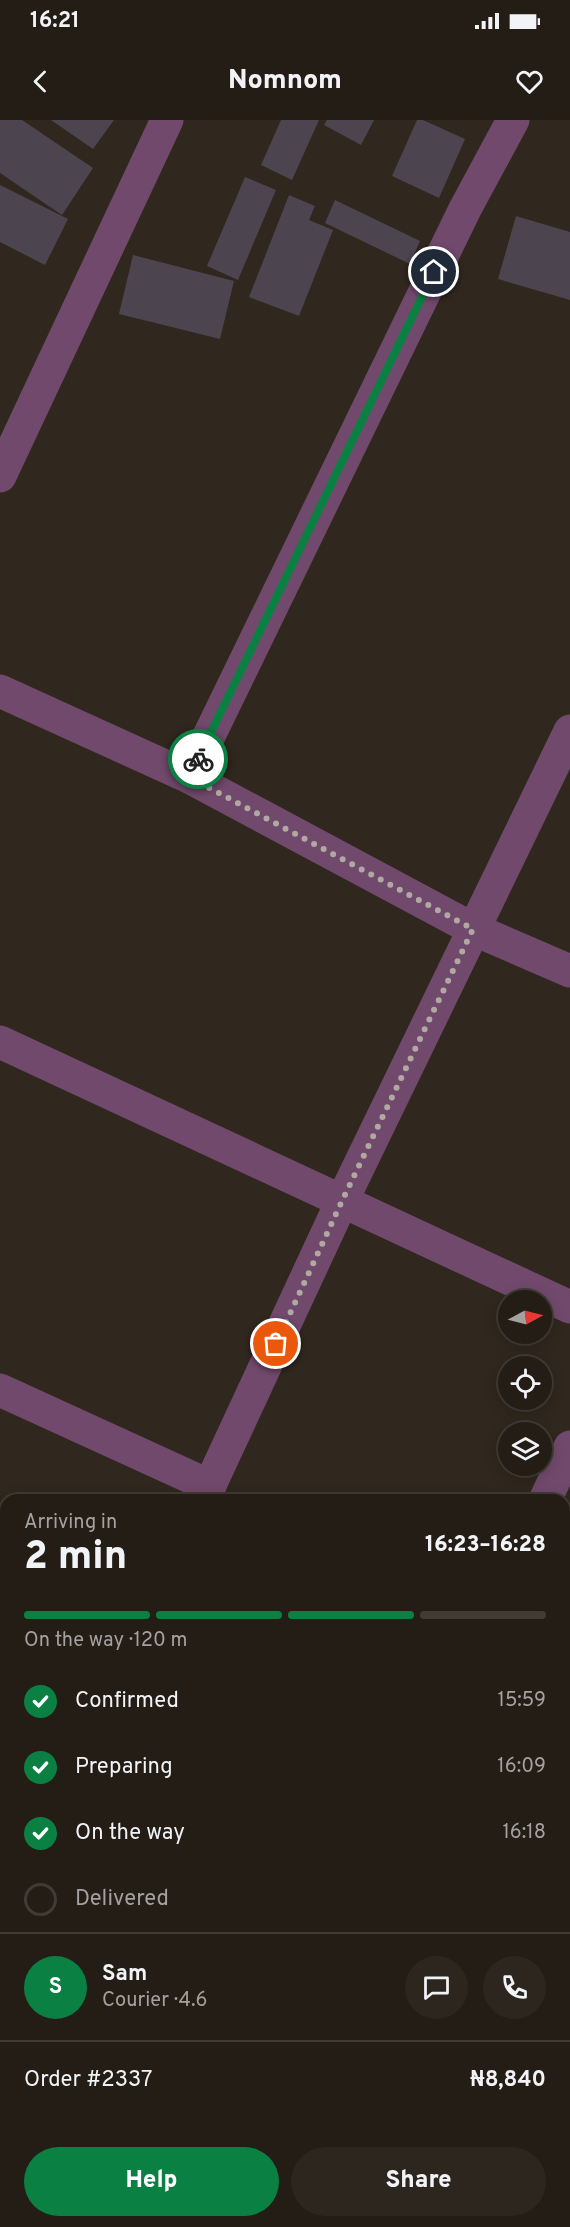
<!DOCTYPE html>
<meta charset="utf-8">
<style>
body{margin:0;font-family:Overpass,sans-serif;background:#2c261f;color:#f1f3f6;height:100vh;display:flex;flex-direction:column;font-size:22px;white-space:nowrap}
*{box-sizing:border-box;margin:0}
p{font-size:20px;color:#a3a2a1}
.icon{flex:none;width:33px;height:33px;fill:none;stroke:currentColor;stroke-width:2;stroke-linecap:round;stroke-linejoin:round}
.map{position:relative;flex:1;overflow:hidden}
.sheet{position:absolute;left:0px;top:1374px;width:570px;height:734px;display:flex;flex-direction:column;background:#241d16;border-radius:18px 18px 0 0;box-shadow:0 3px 15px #0003,0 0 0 2px #413b35}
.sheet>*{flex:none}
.needle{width:39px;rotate:83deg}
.fabs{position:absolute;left:498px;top:1170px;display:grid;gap:12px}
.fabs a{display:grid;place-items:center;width:54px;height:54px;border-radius:50%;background:#241d16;box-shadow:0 3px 15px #0003,0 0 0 2px #413b35;font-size:30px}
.pin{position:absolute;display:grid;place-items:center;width:51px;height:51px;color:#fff;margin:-26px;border:3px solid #fff;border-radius:50%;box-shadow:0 2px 6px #0007}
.courier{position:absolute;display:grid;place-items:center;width:60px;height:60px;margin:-30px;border:4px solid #0b8043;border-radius:50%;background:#fff;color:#222;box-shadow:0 2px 8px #0007}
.overview em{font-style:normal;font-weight:800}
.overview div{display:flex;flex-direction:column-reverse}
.overview{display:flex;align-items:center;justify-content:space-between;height:102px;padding:0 24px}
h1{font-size:39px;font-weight:800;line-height:45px}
.bar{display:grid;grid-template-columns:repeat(4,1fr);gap:9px 6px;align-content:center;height:72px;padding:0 24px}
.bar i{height:8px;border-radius:4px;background:#413b35}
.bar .current{background:#0b8043}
.bar p{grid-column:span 4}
.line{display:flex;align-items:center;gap:15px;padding:0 24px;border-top:2px solid #413b35}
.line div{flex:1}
.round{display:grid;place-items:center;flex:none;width:63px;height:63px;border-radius:32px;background:#2c261f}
ol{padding:0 24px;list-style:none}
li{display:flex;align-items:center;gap:18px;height:66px}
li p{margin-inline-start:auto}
li .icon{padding:6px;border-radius:50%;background:#0b8043;color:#fff;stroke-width:4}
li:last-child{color:#a3a2a1}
li i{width:33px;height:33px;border:3px solid #413b35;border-radius:50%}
.primary-button{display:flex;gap:12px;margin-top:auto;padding:12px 24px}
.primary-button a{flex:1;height:69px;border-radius:36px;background:#0b8043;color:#fff;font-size:24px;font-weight:800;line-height:69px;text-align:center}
.primary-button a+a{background:#2c261f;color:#f1f3f6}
.status{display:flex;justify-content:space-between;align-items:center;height:42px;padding:0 30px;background:#241d16;direction:ltr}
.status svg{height:16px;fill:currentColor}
header{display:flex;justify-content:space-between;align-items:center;height:78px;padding:0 24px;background:#241d16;font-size:27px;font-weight:800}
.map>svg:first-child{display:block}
.building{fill:#4c4550}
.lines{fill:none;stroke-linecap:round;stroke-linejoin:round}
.minor{stroke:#71496c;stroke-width:33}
.done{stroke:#afa9a2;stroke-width:6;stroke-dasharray:0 10.8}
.route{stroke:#0b8043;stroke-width:8}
</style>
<div class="status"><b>16:21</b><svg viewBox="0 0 49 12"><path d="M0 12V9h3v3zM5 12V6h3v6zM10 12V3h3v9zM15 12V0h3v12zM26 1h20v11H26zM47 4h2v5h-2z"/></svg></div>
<header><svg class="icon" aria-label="back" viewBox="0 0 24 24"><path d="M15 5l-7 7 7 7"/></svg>Nomnom<svg class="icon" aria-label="heart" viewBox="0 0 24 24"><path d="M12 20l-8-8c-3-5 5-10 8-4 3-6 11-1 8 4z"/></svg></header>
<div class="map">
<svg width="570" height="2107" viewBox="0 0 570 2107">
<rect width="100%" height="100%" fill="#30271e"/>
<!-- building -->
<g class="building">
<polygon points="0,0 22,0 93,48 62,95 0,53"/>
<polygon points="51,0 114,0 93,29"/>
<polygon points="281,0 319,0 292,60 261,45"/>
<polygon points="327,0 374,0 361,25 324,5"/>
<polygon points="417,0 423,0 465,19 439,78 392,56"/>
<polygon points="245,57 276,70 238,160 207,146"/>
<polygon points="0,65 68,99 45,145 0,122"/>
<polygon points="289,75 315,86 309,100 333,110 299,196 249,177"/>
<polygon points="335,80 420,121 410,144 325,103"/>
<polygon points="516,96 570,112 570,180 498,159"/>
<polygon points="133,135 234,161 220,219 119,194"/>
</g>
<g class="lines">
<!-- minor -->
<g class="minor">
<polyline points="0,356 167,0"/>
<polyline points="0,571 189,657 473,809 570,851"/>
<polyline points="189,657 465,89 513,0"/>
<polyline points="0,922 570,1187"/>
<polyline points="0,1270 210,1366"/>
<polyline points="203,1380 342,1081 570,611"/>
<polyline points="545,1380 570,1327"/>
<polyline points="564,1561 570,1563"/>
<polyline points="0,1612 6,1615"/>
<polyline points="0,1803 6,1790"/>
<polyline points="564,1888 570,1891"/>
<polyline points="564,2072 570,2061"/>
<polyline points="191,2107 193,2102"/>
<polyline points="546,2107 548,2102"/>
</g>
</g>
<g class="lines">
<!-- done -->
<polyline class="done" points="198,639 189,657 473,809 342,1081 276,1224"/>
<!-- route -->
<polyline class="route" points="198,639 434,152"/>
</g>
</svg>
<div class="fabs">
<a><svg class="needle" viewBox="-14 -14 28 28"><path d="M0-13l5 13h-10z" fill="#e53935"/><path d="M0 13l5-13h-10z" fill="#a3a2a1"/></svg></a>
<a><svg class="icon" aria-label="locate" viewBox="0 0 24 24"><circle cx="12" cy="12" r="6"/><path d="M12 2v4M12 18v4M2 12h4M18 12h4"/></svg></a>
<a><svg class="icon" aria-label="layers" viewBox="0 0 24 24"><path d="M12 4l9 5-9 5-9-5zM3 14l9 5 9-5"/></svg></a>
</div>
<div class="pin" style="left:276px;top:1224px;background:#ea580c"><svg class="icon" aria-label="bag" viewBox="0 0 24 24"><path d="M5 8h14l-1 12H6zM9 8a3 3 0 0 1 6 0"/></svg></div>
<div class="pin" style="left:434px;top:152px;background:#1f2937"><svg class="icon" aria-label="home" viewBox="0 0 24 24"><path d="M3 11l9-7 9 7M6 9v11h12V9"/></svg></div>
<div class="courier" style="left:198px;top:639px"><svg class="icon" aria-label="bike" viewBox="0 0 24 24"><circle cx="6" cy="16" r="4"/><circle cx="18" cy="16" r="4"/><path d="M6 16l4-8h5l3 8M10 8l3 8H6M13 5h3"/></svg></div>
<section class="sheet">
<div class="overview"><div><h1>2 min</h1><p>Arriving in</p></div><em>16:23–16:28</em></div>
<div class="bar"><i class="current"></i><i class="current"></i><i class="current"></i><i></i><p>On the way · 120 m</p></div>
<ol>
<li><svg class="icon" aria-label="check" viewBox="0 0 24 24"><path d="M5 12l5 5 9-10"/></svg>Confirmed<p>15:59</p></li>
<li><svg class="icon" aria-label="check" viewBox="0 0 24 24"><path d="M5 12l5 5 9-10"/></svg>Preparing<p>16:09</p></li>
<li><svg class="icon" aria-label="check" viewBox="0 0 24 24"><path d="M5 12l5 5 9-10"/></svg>On the way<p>16:18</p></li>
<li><i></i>Delivered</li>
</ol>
<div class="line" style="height:108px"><b class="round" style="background:#0b8043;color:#fff">S</b><div><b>Sam</b><p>Courier · 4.6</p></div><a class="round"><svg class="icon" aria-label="chat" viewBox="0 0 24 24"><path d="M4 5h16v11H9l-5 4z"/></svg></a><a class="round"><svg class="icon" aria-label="phone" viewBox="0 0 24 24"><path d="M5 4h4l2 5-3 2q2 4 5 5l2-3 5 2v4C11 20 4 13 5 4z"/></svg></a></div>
<div class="line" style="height:78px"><div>Order #2337</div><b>₦8,840</b></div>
<div class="primary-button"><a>Help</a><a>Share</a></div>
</section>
</div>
